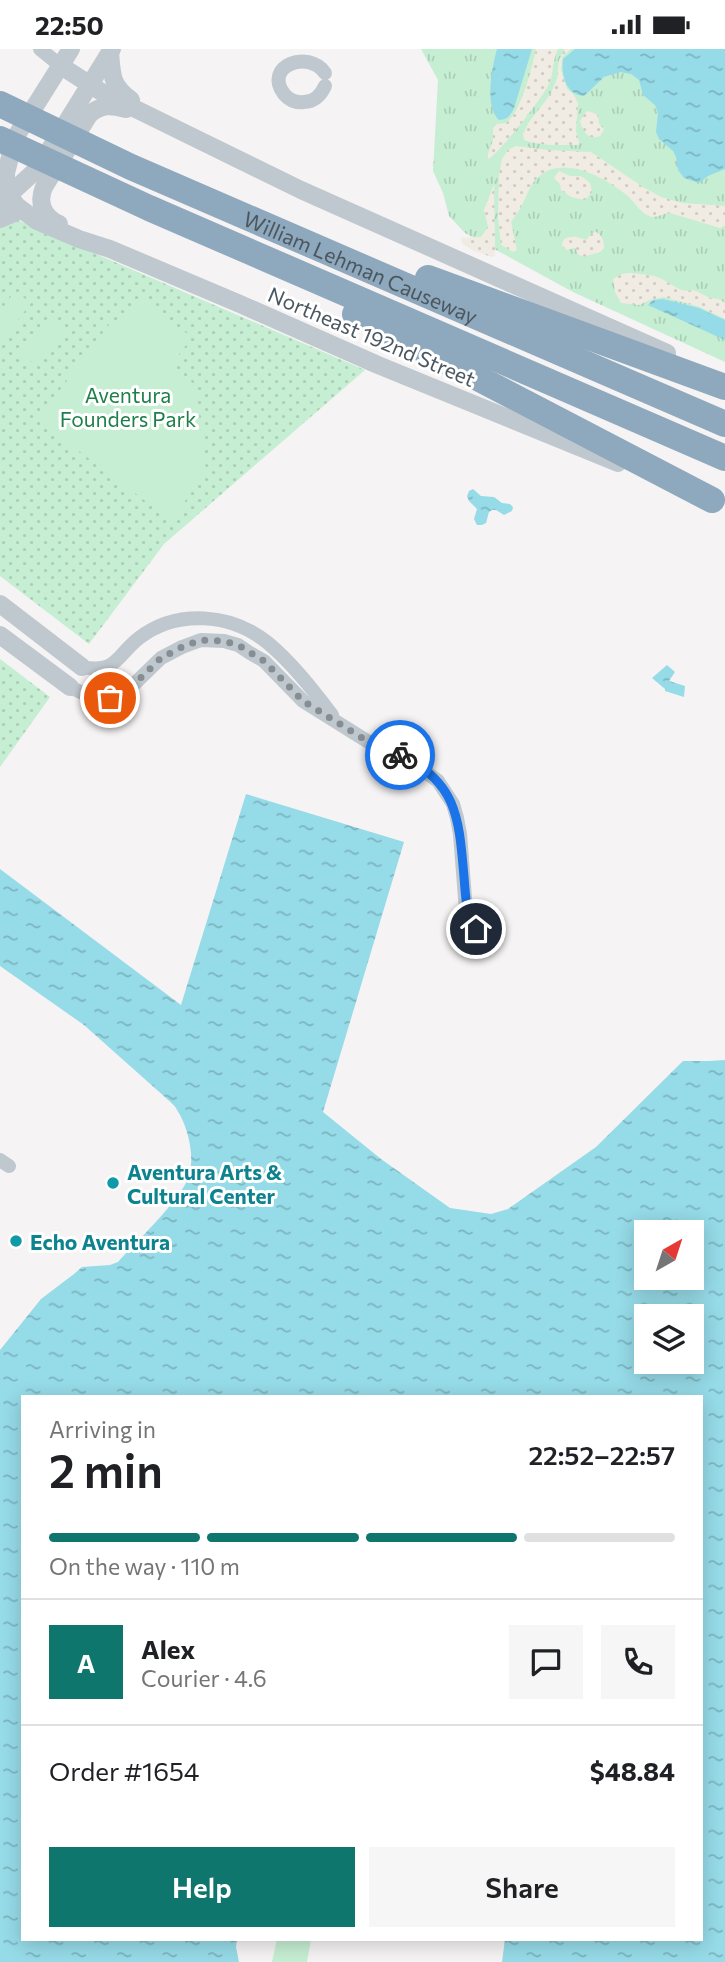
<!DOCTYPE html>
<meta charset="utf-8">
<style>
body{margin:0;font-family:Commissioner,sans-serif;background:#f6f6f6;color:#202124;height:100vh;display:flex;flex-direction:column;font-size:26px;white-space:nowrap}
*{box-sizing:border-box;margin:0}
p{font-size:23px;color:#757577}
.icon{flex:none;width:38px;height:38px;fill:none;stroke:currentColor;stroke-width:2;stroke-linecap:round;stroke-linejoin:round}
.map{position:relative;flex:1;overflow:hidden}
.panel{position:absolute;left:21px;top:1346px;width:682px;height:546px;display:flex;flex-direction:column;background:#fff;border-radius:0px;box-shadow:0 4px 18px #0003}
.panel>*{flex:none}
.needle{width:46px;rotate:39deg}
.tools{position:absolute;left:634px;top:1171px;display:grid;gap:14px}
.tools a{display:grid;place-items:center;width:70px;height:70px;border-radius:0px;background:#fff;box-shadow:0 4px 18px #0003;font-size:35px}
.pin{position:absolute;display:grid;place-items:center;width:60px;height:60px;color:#fff;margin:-30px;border:4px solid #fff;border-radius:50%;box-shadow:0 2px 7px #0007}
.courier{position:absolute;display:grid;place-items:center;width:70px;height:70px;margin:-35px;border:5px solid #1a73e8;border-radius:50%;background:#fff;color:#222;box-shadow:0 2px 9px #0007}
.overview em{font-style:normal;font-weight:600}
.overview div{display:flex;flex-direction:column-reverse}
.overview{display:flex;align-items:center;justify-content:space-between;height:119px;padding:0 28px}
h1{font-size:46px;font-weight:600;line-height:52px}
.bar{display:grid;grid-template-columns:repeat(4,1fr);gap:10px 7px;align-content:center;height:84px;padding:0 28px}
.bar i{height:9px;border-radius:5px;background:#e0e0e0}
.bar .on{background:#0f766e}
.bar p{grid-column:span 4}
.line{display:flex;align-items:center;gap:18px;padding:0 28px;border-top:2px solid #e0e0e0}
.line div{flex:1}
.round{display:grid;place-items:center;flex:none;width:74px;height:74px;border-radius:0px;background:#f6f6f6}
.button{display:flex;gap:14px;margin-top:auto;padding:14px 28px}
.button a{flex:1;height:80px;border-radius:0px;background:#0f766e;color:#fff;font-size:28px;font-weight:600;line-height:80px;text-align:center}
.button a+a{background:#f6f6f6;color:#202124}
.status{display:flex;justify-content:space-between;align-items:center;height:49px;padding:0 35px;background:#fff;direction:ltr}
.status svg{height:19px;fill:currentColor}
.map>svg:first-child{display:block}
.grass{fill:url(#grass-tufts)}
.sand{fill:url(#sand-dots)}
.park{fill:url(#park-dots)}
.garden{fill:#c6eed3}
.water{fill:url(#water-ripples);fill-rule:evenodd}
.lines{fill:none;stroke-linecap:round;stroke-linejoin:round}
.minor{stroke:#bfc8ce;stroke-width:14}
.tertiary{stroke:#bfc8ce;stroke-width:18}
.motorway{stroke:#8ea8bd;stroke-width:26}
.done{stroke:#868e93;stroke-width:7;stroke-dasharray:0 12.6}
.route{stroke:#1a73e8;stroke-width:9}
.culture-dot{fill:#0f9aa8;stroke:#fff;stroke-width:2.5}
.labels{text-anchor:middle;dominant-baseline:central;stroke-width:6;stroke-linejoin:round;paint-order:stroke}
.street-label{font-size:21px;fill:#4b575f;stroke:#fff}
.park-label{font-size:21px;fill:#1e7f49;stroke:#fff}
.culture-label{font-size:21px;font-weight:bold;fill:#0d838f;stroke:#fff;text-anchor:start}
</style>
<div class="status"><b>22:50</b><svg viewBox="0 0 49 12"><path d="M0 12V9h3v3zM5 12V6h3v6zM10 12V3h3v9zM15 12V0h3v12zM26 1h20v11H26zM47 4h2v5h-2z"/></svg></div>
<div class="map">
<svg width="725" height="1913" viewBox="0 0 725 1913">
<defs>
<pattern id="grass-tufts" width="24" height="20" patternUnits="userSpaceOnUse" patternTransform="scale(1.75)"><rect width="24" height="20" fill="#c6eed3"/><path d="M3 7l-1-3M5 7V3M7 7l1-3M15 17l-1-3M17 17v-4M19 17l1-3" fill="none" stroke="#acceb8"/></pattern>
<pattern id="sand-dots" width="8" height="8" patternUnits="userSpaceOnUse" patternTransform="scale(1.75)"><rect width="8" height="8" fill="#f1ece3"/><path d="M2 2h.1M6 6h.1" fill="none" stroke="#d0ccc5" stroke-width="1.8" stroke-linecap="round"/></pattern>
<pattern id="park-dots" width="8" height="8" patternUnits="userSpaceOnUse" patternTransform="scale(1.75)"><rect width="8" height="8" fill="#c6eed3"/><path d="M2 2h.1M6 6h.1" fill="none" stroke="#acceb8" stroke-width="1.8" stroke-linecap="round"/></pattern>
<pattern id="water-ripples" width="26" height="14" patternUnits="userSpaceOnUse" patternTransform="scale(1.75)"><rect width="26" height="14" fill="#96dbe8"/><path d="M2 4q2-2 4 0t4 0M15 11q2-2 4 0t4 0" fill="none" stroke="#7cb4bf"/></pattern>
</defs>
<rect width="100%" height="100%" fill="#f5f3f3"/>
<!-- grass -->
<polygon class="grass" points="421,0 725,0 725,313 573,243 465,184 449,167 443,144 433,122 438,31"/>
<!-- sand -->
<g class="sand">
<path d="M536,0H558C552,12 554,25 548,37C542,49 498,106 488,110V105L493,91V79L497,75L506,74C521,63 532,19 536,0Z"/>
<path d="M565,0H571L562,8L561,21L567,40L574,46L578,54L576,82L579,94L578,96C559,96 542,97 524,91L523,85L529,73L550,46L557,30L559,11Z"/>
<path d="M588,62L598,66L599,75L604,80L600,87C588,92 583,82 580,72L585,64Z"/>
<path d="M516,97L548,101L591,103L643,138L661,148L682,154L725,157V177L720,179L670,164C663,164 656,170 649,167C641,164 635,154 629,148C607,129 561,103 536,130C530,137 527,146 523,154C520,161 515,167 511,173L517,201L513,203L501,196L498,168L499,126L502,110L508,101Z"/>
<polygon points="559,122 570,127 580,127 584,129 590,134 592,143 585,151 571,148 561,141 560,135 554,129"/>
<polygon points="494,135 495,198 495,207 492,208 474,202 462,195 461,189 481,188 488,178 484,161"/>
<path d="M596,183C603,187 604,192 604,199L600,203L583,208L578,205L575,199L566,201L562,196L564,190C574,186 577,188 586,191L592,184Z"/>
<path d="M629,224C638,225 648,225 657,228C671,233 679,245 694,241L710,249L719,250L725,254V270L700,258L664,248L650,251L639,256L621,254L615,243L613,230L622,225Z"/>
</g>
<!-- park -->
<g class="park">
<polygon points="15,170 365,321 164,495 89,595 0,527 0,177"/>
<polygon points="0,610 50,648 0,718"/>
</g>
<!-- garden -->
<g class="garden">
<polygon points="15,242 31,254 5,288 0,284 0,262"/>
<polygon points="140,251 192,288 171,316 195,336 206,420 172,472 43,375 42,365 113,270 120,276"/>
<polygon points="47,270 63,282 37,317 21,305"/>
<polygon points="277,1890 311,1890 307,1913 272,1913"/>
</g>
<!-- water -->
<g class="water">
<path d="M497,0H532L514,59C510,67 508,70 499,71C484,57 492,18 497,0Z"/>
<path d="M575,0H725V120L708,127L699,134L684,129L678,121L676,108L673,102L659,90L656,83L658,64L655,56L643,46L639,31L631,25L620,23L604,28L584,47C566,46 561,26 563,10Z"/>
<polygon points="663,250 699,259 725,271 725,291 648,256 653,251"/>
<polygon points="473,440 481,447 494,448 502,454 510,455 513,458 512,462 504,466 496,461 492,461 489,463 486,474 482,476 477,476 474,470 477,460 469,452 467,447 469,442"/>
<polygon points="667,616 675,623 669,632 685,637 684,648 665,642 665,640 652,629"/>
<path d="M246,745L404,793L323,1063L381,1110L450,1159L491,1165L508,1160L596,1098L683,1012H709L725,1011V1913H502L505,1890H702V1348H23V1890H237L236,1898L239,1913H0V1301L41,1250L74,1225L82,1218L110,1216L118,1213C138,1191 172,1159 186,1134C197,1114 189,1079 177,1061C175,1056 170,1053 166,1049L84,976L0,917V820L181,956ZM646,1183H691V1228H646ZM646,1267H691V1312H646Z"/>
</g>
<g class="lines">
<!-- minor -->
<g class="minor">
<polyline points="40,0 61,17"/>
<path d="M325,37C321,46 314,53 304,53C296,54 289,51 284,45C263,17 308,0 325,24"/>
<path d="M82,618C117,625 116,607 139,589C177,560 231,564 268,594C292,614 313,641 332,666"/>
<polyline points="70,638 93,649 110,649 128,641 161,609 182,598 201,591 224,592 238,596 250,604 264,612 303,652 367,692 408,710 438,732 453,755 457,769 460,785 466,862 476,880"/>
<polyline points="0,1111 9,1117"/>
</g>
<!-- tertiary -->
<g class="tertiary">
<path d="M110,3C112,27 111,36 131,51"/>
<polyline points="61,17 103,44 301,141 667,304"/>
<polyline points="14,92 6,124 6,142 17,157 37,172 79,190 110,200 240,255 378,316 618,414"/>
<polyline points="8,100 71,0"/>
<polyline points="2,152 34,123 45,108 112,0"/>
<polyline points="0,170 21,161"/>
<path d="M59,175C44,168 37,155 44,138L89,66C101,55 111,56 126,60"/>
<polyline points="0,555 82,618"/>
<polyline points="0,586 70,638"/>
</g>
<!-- motorway -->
<g class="motorway">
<path id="s1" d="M0,55L131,118L725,375"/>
<polyline points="0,90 149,159 725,409"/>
<polyline points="428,229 725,338"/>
<polyline points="355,265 712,451"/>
</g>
</g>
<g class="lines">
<!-- done -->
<polyline class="done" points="110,649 128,641 161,609 182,598 201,591 224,592 238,596 264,612 303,652 367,692 400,706"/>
<!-- route -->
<path class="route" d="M400,706C458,733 459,771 464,828C466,851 465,859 476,880"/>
</g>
<!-- markers -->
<g class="culture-dot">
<circle cx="113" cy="1134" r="7"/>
<circle cx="16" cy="1192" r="7"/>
</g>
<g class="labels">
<!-- street labels -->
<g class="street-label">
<text stroke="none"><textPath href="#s1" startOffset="396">William Lehman Causeway</textPath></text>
<text transform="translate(372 287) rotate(23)">Northeast 192nd Street</text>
</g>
<!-- park labels -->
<g class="park-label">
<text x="128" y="345">Aventura<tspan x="128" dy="24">Founders Park</tspan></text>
</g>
<!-- culture labels -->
<g class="culture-label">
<text x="127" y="1122">Aventura Arts &amp;<tspan x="127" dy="24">Cultural Center</tspan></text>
<text x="30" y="1192">Echo Aventura</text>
</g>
</g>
</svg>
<div class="tools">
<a><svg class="needle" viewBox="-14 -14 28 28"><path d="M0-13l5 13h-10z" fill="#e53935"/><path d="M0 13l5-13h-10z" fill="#757577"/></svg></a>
<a><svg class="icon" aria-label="layers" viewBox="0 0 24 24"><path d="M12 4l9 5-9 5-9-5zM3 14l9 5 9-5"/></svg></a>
</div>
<div class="pin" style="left:110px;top:649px;background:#ea580c"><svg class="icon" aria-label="bag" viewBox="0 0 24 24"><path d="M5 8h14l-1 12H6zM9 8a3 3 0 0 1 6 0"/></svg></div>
<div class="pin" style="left:476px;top:880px;background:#1f2937"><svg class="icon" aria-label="home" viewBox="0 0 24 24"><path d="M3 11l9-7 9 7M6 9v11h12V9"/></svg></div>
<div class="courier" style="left:400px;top:706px"><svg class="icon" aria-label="bike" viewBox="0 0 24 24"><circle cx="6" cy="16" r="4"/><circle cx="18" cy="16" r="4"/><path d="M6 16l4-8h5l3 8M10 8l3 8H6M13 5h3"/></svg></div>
<section class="panel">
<div class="overview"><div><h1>2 min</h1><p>Arriving in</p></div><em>22:52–22:57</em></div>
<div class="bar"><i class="on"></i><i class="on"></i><i class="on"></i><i></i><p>On the way · 110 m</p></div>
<div class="line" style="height:126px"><b class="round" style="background:#0f766e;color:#fff">A</b><div><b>Alex</b><p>Courier · 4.6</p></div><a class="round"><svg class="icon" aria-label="chat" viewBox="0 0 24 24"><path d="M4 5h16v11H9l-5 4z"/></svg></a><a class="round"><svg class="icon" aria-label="phone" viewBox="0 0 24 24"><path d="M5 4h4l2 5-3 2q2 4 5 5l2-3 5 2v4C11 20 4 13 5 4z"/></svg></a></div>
<div class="line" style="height:91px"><div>Order #1654</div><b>$48.84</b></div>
<div class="button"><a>Help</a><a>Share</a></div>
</section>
</div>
